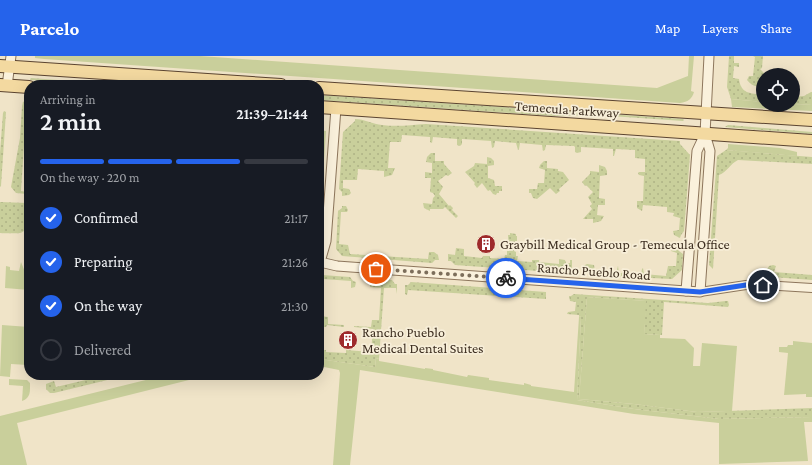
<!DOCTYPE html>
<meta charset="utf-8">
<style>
body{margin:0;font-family:"Crimson Pro",serif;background:#20242c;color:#f1f3f6;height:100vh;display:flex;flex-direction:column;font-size:15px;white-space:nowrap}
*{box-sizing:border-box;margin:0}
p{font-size:13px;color:#9ea1a6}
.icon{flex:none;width:22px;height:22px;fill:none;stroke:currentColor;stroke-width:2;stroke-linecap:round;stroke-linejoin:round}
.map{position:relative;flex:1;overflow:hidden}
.panel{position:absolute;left:24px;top:24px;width:300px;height:300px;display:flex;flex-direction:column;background:#171b24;border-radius:16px;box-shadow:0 4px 16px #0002}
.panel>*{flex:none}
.fabs{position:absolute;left:756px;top:12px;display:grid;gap:8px}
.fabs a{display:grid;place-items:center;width:44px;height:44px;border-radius:50%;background:#171b24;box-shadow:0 4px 16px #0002;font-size:20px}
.pin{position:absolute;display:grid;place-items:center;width:34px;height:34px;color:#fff;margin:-17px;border:2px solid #fff;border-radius:50%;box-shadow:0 1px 4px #0007}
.courier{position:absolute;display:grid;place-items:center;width:40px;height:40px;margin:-20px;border:3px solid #2563eb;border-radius:50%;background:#fff;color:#222;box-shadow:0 1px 5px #0007}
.summary em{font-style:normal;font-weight:600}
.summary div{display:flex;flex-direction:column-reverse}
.summary{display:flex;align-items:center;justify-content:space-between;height:68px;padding:0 16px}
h1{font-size:26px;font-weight:600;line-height:30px}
.bar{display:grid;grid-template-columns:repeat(4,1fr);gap:6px 4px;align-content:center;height:48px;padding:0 16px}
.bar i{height:5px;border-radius:3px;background:#363941}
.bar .on{background:#2563eb}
.bar p{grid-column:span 4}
ol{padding:0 16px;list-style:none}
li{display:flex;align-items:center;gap:12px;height:44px}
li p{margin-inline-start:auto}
li .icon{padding:4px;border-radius:50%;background:#2563eb;color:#fff;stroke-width:4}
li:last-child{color:#9ea1a6}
li i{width:22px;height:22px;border:2px solid #363941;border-radius:50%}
header{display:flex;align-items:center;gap:24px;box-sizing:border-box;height:56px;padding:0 20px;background:#2563eb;color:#fff}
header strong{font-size:19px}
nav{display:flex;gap:22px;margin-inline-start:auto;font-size:14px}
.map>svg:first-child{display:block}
.grass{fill:#c9cf9b}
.park{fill:url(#park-dots)}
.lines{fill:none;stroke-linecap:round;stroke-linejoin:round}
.minor-casing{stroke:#8d765c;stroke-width:10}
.tertiary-casing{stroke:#8d765c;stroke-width:11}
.primary-casing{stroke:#5b4430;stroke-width:14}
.minor{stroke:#faf1dc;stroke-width:8}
.tertiary{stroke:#faf1dc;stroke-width:9}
.primary{stroke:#f3d9a0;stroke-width:12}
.done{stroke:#7c6e5b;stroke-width:4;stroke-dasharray:0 7.2}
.route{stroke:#2563eb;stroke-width:5}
.labels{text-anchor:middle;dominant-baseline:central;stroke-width:3.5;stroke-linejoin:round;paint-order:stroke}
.street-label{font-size:14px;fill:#3d2e20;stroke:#f7eed8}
.poi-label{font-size:14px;fill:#3d2e20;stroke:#f7eed8;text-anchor:start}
</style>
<header>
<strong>Parcelo</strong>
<nav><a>Map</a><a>Layers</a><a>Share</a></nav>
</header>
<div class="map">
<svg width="812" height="409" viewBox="0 0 812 409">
<defs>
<pattern id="park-dots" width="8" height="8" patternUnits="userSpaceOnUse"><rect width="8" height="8" fill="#c9cf9b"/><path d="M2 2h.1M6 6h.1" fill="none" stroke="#aeb285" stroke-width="1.8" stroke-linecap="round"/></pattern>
</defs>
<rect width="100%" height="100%" fill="#f0e4c8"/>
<!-- grass -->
<g class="grass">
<path d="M35,0H200L657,32L688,20L689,0H694L691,35L694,36C692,43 688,46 680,47L44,3L35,2Z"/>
<polygon points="731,43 763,46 763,49 793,49 793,48 812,49 812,55 732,51"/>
<polygon points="319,74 326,75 319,179"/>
<polygon points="728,88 780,92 797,96 797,100 726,94 728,92"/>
<polygon points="21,206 29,226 29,234 5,232 6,210 10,211 10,214 19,215"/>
<polygon points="587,241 647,245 644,278 660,279 660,282 685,283 694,292 693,310 700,310 702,287 737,290 732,355 697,356 634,348 579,343"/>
<polygon points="581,260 577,344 634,353 719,363 812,361 812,366 804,366 808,405 719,408 719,367 634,358 360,314 350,409 333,409 340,317 339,314 319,310 319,303 375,311 376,302 379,303 379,305 425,313 425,312 433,313 433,314 467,321 468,319 489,322 489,324 524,329 524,327 531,329 531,330 574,336 579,261"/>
<polygon points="2,269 29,271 28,309 11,308 10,321 0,320"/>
<polygon points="793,285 812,287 812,344 812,341 806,341 806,338 784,339 788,297 779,296 779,291 787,291 788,289 793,289"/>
<polygon points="166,319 209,319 17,367 27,409 0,409 0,360"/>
<path d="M9,323L27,324L30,327C30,335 31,342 22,345L23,330L9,329Z"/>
</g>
<!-- park -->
<g class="park">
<path d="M729,0H734V7H739V11L734,10L733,22L739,23C741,38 750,37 763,39V46L731,43L727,31Z"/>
<path d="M753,0H763L762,12L760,13L765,18L768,16L770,18L783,19H763L761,29C756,32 751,29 747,24L749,20H753L755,1Z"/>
<polygon points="31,22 126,29 148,27 180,29 101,29 30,24"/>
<polygon points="811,36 812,36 812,49 793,48 793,41 804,40"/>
<polygon points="319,39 683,63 684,64 683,65 596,59 554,60 319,44"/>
<polygon points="29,42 29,74 25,74 21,135 27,136 27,138 16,137 11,131 20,82 22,50 23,46"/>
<polygon points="4,55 6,56 1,130 0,131 0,97 3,57"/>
<path d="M355,63C364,63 373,68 382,69C397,71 411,69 426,68L680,85V88L690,99L684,175L681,179L680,182L674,179L673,175L679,174L680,162L673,160L674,157L667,156V151L643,149L642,155L637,152V145H643L644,120L639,119L638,117L639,116H645V103L635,102V94L616,93L614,100H613V93L581,91V96L577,97L575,96V91L574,90L546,89L545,94L543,95L542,89L520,87L519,93L518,94L516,87L495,85L494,91L492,92L491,85L462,83V88L460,90L457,89V83L433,81L432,87L430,86V81L402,79L401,86H390L388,112H395L392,119L384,121V115L358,113L357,124H343V132L349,133L351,137L349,139L342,140V136L339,133L343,76L355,65Z"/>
<polygon points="728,69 812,76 812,78 725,71"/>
<path d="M726,94L812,101V108L738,104C730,108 727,116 719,119L713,213L709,209L717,100Z"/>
<polygon points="431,97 435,97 435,105 444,105 444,108 452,117 448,120 446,119 438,125 443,131 439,138 449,150 450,149 453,152 452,154 458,160 456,162 445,151 443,153 430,153 430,155 424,152 423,147 432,148 433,142 435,140 433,137 430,136 431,122 425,122 425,116 432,117 432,107 426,106 427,101"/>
<polygon points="487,101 491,102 494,105 494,109 488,110 488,122 494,124 495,130 502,130 502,135 499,135 499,137 497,137 496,139 493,138 490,134 488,135 482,127 477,132 474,128 475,127 465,116 474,110 475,107 487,108"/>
<polygon points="544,105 547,105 547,112 558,113 558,115 563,116 569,124 559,133 560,135 556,138 550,132 537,143 533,142 531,137 529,137 529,133 537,133 538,127 544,127 545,114 539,112 540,109"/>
<polygon points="599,109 605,111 607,115 607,119 600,120 599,142 605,143 605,149 598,149 597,159 604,160 601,165 593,167 593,163 583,163 592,153 590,150 592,148 588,141 593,136 586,129 585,130 582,126 590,118 590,115 599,116"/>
<path d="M0,146L27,147L28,151C25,179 30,178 0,177Z"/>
<polygon points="342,150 346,150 348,154 347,156 341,156 339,188 348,189 350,198 428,203 429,196 434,196 438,199 439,204 435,204 432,207 342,200 336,193 338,155 342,152"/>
<polygon points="510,177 516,178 516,180 517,180 517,185 515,185 514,195 516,196 516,200 518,200 517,205 532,206 532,204 539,204 539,206 559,208 559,203 565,204 566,207 570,207 570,204 572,204 572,213 569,213 565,217 455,209 451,205 448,205 448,198 455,199 456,192 464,193 464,200 482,202 483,200 490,200 490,202 504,203 505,199 507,199 507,195 509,195 508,179 510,179"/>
<polygon points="675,191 680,191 679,195 683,198 682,214 672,223 590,219 585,214 582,214 583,210 587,208 594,209 595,215 616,217 618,210 619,217 641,218 642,213 643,212 644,218 666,220 668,210 676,210 677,197 671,195"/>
<polygon points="773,209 776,210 774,216 812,219 812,224 772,221 768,218 766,215 769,210"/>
<polygon points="322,219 350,221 353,225 356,226 355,231 351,232 351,225 323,223 321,260 328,261 328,268 344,269 344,271 327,269 326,271 324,271 323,294 326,294 326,296 346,297 346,294 371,296 373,273 354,271 354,270 371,271 372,264 379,264 381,232 370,231 370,226 374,222 392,224 395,228 397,228 397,238 396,232 384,232 379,303 376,302 375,311 319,303 319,273"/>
<polygon points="411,226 546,236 546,243 408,234 407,239 405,238 405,229 408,229"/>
<polygon points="574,238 708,247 726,245 728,245 729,249 728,251 664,246 662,279 660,279 644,278 646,245 587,241 579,343 634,348 697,356 812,352 812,361 719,363 634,353 577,344 581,260 579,261 579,259 567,258 568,256 575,255 576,246 570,245 569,240 571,240"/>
<polygon points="107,319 128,319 54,337 50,337 46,333 46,328 54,325 56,331"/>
</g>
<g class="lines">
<defs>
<polyline id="minor" points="700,236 746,229 763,229 812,232"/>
<g id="tertiary">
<polyline points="7,30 11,0"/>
<polyline points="336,52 326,185 320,206 337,210 700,236 710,95 705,78 709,0"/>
<polyline points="686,235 697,95 705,78"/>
</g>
<g id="primary">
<polyline points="0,10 281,29"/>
<polyline points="0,29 29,31"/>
<polyline points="319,32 812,64"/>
<polyline points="319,51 812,85"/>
</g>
</defs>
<!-- minor casing -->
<use href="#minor" class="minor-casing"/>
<!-- tertiary casing -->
<use href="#tertiary" class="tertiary-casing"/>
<!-- primary casing -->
<use href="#primary" class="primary-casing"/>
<!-- minor -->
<use href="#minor" class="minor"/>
<!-- tertiary -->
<use href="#tertiary" class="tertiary"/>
<!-- primary -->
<use href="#primary" class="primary"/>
</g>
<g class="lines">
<!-- done -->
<polyline class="done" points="376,213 506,222"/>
<!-- route -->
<polyline class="route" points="506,222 700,236 746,229 763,229"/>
</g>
<!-- icons -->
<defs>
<symbol id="building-disc" viewBox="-11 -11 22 22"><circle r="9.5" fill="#9e2a2b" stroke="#f7eed8"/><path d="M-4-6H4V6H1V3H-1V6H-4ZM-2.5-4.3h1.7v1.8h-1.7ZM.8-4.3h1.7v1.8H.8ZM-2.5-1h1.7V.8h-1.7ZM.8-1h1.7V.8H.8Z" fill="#fff"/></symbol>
</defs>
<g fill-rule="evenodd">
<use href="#building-disc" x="475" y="177" width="22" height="22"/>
<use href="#building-disc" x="337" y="273" width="22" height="22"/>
</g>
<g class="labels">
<!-- street labels -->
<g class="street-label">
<text transform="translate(567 53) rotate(4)">Temecula Parkway</text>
<text transform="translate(594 215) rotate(4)">Rancho Pueblo Road</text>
</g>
<!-- poi labels -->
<g class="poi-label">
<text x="500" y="188">Graybill Medical Group - Temecula Office</text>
<text x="362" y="276">Rancho Pueblo<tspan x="362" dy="16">Medical Dental Suites</tspan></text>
</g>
</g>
</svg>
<div class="fabs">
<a><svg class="icon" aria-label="locate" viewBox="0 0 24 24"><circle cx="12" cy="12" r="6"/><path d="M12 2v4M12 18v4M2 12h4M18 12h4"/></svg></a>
</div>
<div class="pin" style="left:376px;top:213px;background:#ea580c"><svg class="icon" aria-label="bag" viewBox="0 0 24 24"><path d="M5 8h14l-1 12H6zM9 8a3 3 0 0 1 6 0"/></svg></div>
<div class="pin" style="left:763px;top:229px;background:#1f2937"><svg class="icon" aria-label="home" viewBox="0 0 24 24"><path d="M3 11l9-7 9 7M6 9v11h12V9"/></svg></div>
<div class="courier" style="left:506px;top:222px"><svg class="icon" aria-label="bike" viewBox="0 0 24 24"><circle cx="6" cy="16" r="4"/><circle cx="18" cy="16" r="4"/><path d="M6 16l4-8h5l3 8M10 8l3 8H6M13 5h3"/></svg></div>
<section class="panel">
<div class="summary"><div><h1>2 min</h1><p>Arriving in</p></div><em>21:39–21:44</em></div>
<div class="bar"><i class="on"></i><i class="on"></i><i class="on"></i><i></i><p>On the way · 220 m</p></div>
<ol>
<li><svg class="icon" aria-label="check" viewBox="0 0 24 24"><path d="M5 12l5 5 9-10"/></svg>Confirmed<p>21:17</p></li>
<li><svg class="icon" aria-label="check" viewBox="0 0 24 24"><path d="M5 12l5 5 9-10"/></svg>Preparing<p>21:26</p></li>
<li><svg class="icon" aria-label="check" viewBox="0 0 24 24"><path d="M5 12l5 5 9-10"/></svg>On the way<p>21:30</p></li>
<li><i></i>Delivered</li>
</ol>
</section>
</div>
